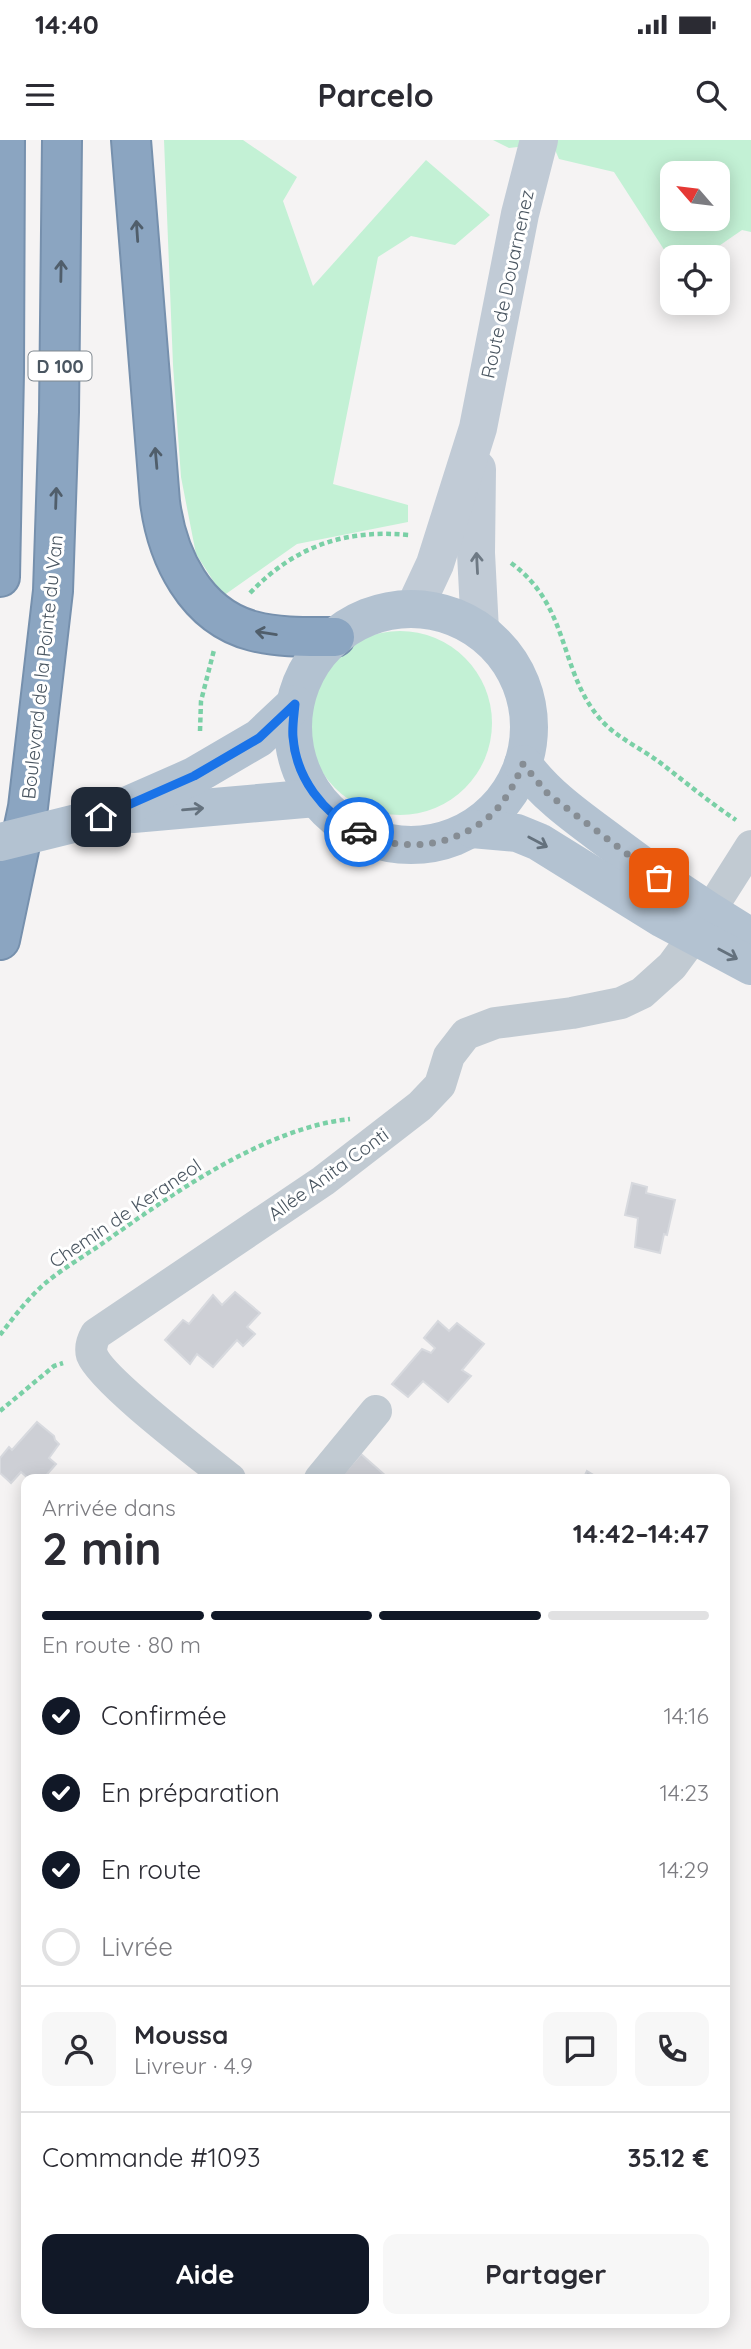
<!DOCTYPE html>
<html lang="fr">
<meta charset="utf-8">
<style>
body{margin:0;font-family:Quicksand,sans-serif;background:#f7f7f7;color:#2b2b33;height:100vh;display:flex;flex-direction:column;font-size:26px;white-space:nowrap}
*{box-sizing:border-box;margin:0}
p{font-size:23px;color:#7c7c81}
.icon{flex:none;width:38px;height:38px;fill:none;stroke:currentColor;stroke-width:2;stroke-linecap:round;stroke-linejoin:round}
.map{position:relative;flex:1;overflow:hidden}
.side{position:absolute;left:21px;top:1334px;width:709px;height:854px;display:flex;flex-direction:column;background:#fff;border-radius:14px;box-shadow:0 4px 18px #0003}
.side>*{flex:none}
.needle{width:46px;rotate:298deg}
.tools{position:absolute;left:660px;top:21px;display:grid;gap:14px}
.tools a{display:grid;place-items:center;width:70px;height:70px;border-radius:14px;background:#fff;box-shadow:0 4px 18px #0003;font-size:35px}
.pin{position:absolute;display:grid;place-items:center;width:60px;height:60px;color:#fff;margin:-30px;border-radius:14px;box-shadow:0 4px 10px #0006}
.courier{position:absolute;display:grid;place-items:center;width:70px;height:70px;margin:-35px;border:5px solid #1a73e8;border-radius:50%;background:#fff;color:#222;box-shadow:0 2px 9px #0007}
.head em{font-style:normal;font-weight:700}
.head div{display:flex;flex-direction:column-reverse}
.head{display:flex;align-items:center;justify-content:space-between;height:119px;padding:0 21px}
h1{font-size:46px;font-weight:700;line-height:52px}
.bar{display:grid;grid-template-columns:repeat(4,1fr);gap:10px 7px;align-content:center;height:84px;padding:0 21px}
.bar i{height:9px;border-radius:5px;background:#e1e1e2}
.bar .on{background:#111827}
.bar p{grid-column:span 4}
.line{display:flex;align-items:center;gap:18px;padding:0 21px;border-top:2px solid #e1e1e2}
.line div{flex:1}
.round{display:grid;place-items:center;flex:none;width:74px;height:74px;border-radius:14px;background:#f7f7f7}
ol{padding:0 21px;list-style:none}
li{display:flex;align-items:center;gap:21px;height:77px}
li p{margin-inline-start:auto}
li .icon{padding:7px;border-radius:50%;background:#111827;color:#fff;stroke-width:4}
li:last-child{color:#7c7c81}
li i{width:38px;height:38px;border:4px solid #e1e1e2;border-radius:50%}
.action{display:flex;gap:14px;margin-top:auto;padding:14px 21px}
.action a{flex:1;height:80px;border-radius:14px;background:#111827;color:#fff;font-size:28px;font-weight:700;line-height:80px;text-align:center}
.action a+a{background:#f7f7f7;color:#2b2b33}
.status{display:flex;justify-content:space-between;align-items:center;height:49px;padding:0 35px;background:#fff;direction:ltr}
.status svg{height:19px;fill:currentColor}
header{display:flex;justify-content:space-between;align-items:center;height:91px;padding:0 21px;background:#fff;font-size:32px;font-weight:700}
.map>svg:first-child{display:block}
.green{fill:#c3f1d5;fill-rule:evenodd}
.building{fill:#cdcfd5;stroke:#d7d9de;stroke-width:2}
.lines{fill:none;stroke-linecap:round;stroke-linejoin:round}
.highway-casing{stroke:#7690ad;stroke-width:42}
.path{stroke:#7ad0a6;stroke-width:4.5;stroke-dasharray:5 3.5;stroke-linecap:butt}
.street{stroke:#c1cad2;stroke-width:32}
.secondary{stroke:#c1cbd6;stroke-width:38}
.primary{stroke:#b3c2d1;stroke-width:38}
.highway{stroke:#8ba5c1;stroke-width:38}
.primary-bridge{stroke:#b3c2d1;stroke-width:38}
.oneway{stroke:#505e6b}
.oneway2{stroke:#6e7984}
.oneway3{stroke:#64717d}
.done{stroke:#868d94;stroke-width:7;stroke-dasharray:0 12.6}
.route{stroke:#1a73e8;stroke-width:9}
.labels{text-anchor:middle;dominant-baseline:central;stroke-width:6;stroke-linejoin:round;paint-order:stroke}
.shield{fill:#fff;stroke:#808990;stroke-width:2}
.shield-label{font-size:18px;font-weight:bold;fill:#4a5661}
.street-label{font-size:19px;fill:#4a5661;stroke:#fff}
</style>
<div class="status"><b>14:40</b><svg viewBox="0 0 49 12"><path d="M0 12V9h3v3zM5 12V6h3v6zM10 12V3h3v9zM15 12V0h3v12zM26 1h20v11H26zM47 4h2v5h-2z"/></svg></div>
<header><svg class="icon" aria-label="menu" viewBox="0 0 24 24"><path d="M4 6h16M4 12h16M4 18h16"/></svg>Parcelo<svg class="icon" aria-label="search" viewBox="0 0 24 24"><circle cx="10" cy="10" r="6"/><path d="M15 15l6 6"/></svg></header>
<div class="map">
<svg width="751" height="2209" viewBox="0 0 751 2209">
<rect width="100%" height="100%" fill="#f5f3f3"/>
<!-- green -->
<g class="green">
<polygon points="164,0 243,0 297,37 283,61 313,146 426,20 490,75 455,105 411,96 378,117 333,344 408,365 408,382 297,404 223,456 196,414 181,337 173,225"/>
<path d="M493,0H751V92L742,90L703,117H672V122L614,32L559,19L552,3L509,8ZM672,33H718V79H672Z"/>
<circle cx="400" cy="583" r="92"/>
</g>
<!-- building -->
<g class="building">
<polygon points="632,1043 647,1047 646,1053 675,1060 667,1095 664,1094 660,1113 635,1107 638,1078 625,1075"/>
<polygon points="235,1152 260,1173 247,1187 255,1194 243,1206 237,1200 213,1227 197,1214 190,1224 165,1200 183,1180 189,1184 213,1155 222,1165"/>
<polygon points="438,1181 449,1191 457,1183 484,1204 462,1230 471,1236 448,1262 423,1241 408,1257 392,1244 422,1209 431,1213 435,1208 424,1198"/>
<polygon points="37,1282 54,1296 55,1300 59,1304 49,1318 56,1324 43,1339 29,1339 21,1332 11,1343 0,1333 0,1318 9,1307 12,1310"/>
<polygon points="361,1314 387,1337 386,1339 339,1339"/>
<polygon points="587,1331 600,1339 583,1339"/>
</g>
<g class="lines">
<defs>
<g id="highway">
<path d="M131,0L160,362C167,416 195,476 253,491C279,498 308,497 335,497"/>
<polyline points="0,437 4,232 5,0"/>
<polyline points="0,800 28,667 53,451 59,272 62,0"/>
</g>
</defs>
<!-- highway casing -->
<use href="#highway" class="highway-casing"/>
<!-- path -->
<g class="path">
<path d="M511,423C571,467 558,531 601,580C616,597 640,608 658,621C684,641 709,662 736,680"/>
<path d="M250,453C295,406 345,389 409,395"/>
<polyline points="200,591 201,561 214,510"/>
<path d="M0,1195C13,1178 26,1161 42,1146C60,1130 83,1117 103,1103C172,1054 265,988 350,979"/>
<polyline points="0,1271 54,1226 63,1223"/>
</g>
<!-- street -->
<g class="street">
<path d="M230,1339C203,1317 102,1241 92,1215C90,1208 92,1201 96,1194L323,1041L420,966L440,945L449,916L466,894L495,883L572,873L621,863L642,853L672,826L694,796L751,706"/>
<polyline points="320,1339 376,1271"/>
</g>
<!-- secondary -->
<g class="secondary">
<polyline points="477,329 476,413 480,491"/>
<polyline points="414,469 435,424 478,288 520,74 539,0"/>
</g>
<!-- primary -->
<g class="primary">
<circle cx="411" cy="587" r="118"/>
<path d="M523,624C547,657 580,679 612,703C657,737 702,768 751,797"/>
<polyline points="133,674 316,658"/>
<polyline points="101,677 194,636 259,598 295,564"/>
<polyline points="472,689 517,693 539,702 663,779 751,826"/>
</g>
<!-- highway -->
<use href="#highway" class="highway"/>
<!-- primary-bridge -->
<polyline class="primary-bridge" points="0,702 101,677"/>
</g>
<!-- one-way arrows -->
<defs><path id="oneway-shaft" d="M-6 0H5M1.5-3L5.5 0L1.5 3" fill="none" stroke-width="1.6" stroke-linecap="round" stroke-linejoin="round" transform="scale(1.75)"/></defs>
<g class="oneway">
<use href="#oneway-shaft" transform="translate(137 91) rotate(-94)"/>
<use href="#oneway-shaft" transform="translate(61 131) rotate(-89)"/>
<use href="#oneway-shaft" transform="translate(156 318) rotate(-95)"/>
<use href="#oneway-shaft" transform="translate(56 358) rotate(-88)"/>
<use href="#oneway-shaft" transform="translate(266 493) rotate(-171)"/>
</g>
<use class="oneway2" href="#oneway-shaft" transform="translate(477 423) rotate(-93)"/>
<g class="oneway3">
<use href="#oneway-shaft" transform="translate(193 669) rotate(-5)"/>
<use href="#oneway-shaft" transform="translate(538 702) rotate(28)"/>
<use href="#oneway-shaft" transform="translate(728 814) rotate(28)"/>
</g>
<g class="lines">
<!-- done -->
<path class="done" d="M359,692C402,715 461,706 495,671C508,657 516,641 523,624L548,654L659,738"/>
<!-- route -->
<path class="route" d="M101,677L194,636L259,598L295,564C294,575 292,587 293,597C296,638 323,673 359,692"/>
</g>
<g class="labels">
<!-- shield labels -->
<rect class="shield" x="28.5" y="211.5" width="63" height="29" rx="5"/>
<g class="shield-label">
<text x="60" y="226">D 100</text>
</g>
<!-- street labels -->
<g class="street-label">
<text transform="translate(507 144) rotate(-78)">Route de Douarnenez</text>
<text transform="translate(42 527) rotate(-84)">Boulevard de la Pointe du Van</text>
<text transform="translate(328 1034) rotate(-36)">Allée Anita Conti</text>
<text transform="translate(125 1073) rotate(-34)">Chemin de Keraneol</text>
</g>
</g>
</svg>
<div class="tools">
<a><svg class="needle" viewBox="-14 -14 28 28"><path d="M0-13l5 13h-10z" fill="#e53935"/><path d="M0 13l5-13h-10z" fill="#7c7c81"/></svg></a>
<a><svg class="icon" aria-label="locate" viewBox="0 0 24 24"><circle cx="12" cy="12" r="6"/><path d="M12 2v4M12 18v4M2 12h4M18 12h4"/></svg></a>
</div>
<div class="pin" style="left:659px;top:738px;background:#ea580c"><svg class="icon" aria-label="bag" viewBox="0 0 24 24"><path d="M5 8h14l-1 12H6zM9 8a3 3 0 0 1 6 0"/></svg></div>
<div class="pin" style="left:101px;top:677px;background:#1f2937"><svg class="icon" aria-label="home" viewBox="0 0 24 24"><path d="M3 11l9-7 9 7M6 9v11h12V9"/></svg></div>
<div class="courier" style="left:359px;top:692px"><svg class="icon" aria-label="car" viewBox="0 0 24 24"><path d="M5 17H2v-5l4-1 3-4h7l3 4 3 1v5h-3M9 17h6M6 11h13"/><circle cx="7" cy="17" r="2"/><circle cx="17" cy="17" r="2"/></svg></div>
<section class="side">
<div class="head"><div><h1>2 min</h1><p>Arrivée dans</p></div><em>14:42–14:47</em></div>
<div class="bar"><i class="on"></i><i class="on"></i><i class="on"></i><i></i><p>En route · 80 m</p></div>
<ol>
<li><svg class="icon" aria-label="check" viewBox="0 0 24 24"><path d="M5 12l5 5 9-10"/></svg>Confirmée<p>14:16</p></li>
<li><svg class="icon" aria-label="check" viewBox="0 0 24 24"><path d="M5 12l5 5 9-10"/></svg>En préparation<p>14:23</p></li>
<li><svg class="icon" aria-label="check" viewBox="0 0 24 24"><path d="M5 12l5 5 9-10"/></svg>En route<p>14:29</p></li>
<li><i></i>Livrée</li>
</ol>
<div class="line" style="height:126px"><a class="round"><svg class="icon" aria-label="person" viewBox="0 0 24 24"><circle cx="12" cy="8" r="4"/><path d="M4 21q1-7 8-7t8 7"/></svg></a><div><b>Moussa</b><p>Livreur · 4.9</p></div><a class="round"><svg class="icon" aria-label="chat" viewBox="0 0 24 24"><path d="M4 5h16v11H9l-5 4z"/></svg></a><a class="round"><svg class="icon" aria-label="phone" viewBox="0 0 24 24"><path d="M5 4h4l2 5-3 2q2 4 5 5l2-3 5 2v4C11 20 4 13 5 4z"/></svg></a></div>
<div class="line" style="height:91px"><div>Commande #1093</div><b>35.12 €</b></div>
<div class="action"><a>Aide</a><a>Partager</a></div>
</section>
</div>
